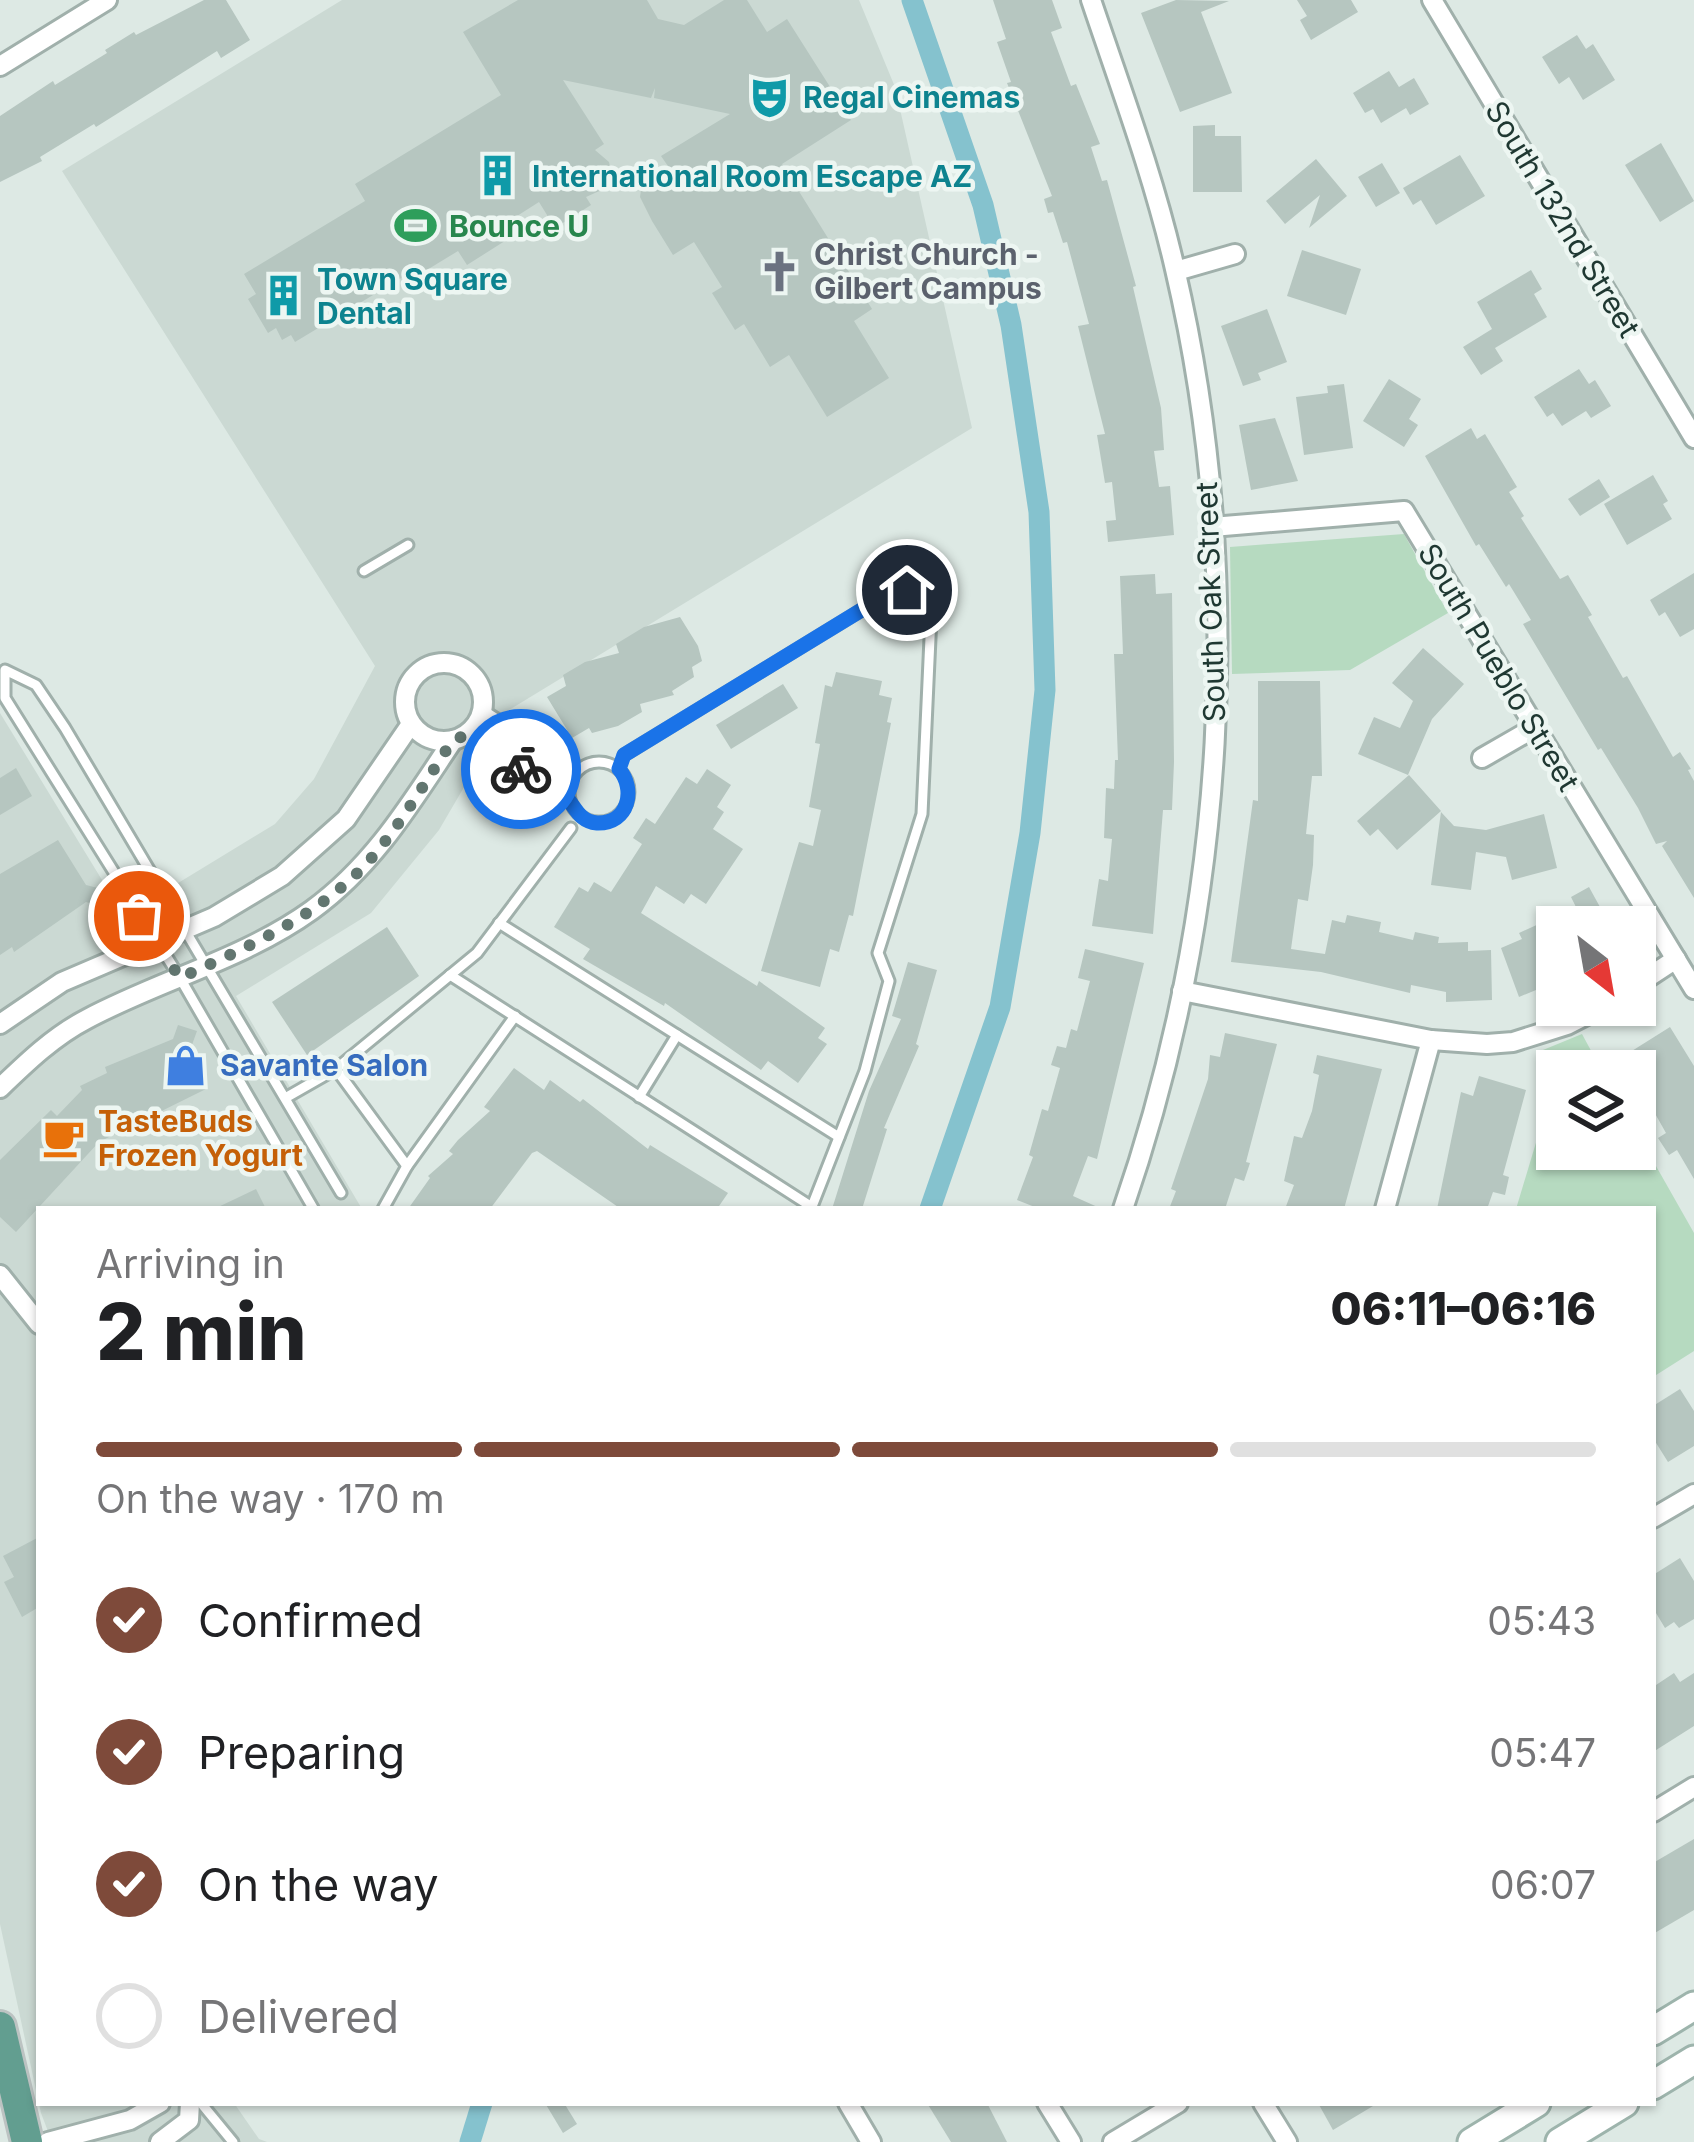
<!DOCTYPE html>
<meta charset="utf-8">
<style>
body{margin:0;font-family:Inter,sans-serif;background:#f6f6f6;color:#202124;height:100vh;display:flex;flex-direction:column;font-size:45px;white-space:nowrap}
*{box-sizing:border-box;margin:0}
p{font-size:39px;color:#757577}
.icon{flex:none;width:66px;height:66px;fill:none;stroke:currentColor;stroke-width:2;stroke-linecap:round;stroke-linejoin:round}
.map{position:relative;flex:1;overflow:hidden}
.details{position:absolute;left:36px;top:1206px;width:1620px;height:900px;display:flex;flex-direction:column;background:#fff;border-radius:0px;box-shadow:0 3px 9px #0004}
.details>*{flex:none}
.needle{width:78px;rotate:149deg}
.tools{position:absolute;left:1536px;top:906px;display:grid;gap:24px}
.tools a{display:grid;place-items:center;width:120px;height:120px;border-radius:0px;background:#fff;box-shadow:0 3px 9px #0004;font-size:60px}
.pin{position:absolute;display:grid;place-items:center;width:102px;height:102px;color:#fff;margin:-51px;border:6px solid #fff;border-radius:50%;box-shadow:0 3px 12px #0007}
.courier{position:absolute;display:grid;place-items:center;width:120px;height:120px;margin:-60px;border:9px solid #1a73e8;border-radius:50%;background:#fff;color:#222;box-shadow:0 3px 15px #0007}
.head em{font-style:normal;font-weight:800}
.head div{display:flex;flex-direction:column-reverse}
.head{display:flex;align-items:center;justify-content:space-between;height:204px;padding:0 60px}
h1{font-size:78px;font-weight:800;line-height:90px}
.bar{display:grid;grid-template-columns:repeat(4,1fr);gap:18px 12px;align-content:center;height:144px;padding:0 60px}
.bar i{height:15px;border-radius:9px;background:#e0e0e0}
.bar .selected{background:#7e4a3a}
.bar p{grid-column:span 4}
ol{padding:0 60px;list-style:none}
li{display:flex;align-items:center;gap:36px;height:132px}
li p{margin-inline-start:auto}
li .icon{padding:12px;border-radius:50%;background:#7e4a3a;color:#fff;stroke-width:4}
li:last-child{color:#757577}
li i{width:66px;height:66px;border:6px solid #e0e0e0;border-radius:50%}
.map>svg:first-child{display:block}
.built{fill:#cbd9d3}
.green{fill:#b6dac0}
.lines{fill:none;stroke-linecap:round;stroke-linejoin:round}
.canal{stroke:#85c2ce;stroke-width:21}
.building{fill:#b6c6c0}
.service-casing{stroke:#a0b0ab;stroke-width:15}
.minor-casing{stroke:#a0b0ab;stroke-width:24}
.secondary-casing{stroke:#9db4ac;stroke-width:33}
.primary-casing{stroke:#bcc3c2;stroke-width:36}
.service{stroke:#fff;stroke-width:9}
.minor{stroke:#fff;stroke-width:18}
.secondary{stroke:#fff;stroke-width:27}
.primary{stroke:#629e90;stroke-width:30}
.done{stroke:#627670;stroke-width:12;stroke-dasharray:0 21.6}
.route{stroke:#1a73e8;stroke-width:15}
.labels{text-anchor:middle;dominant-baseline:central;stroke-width:9;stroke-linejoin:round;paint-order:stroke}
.culture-label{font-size:30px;font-weight:bold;fill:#0d838f;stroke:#edf6f2;text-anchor:start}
.street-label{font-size:30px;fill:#1f3832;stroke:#edf6f2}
.leisure-label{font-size:30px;font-weight:bold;fill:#27864d;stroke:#edf6f2;text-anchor:start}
.worship-label{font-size:30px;font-weight:bold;fill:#5b616d;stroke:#edf6f2;text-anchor:start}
.shop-label{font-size:30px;font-weight:bold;fill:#366cbe;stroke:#edf6f2;text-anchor:start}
.food-label{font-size:30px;font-weight:bold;fill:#c56008;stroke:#edf6f2;text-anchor:start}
</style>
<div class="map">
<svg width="1694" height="2142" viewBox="0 0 1694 2142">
<rect width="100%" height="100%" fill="#dde9e4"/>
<!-- built -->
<polygon class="built" points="342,0 859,0 895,87 972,428 509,710 439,830 371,913 236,996 362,1209 39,1209 39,2103 234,2103 259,2139 267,2142 52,2142 41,2113 0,1924 0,713 124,916 275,824 314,779 375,666 62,171"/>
<!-- green -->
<g class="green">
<polygon points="1404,534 1448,613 1350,670 1232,674 1230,547"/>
<polygon points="1582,1034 1602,1071 1557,1071 1557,1149 1635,1149 1635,1129 1694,1233 1694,1351 1653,1377 1653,1209 1516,1209 1553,1086 1543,1050"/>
</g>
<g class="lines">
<!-- canal -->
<g class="canal">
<polyline points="912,0 983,205 1011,325 1039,512 1045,690 1030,833 1000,1007 930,1209"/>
<polyline points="470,2142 482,2103"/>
</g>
</g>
<!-- building -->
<g class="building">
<polygon points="204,0 226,0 250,40 221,58 217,51 96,127 94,124 40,157 42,161 0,182 0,116 53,81 55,85 107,53 105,50 134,32 136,35"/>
<polygon points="518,0 647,0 658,19 684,25 724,0 747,0 767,32 787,19 851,120 782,164 872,309 854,321 889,378 827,417 789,355 770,367 744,324 735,330 712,293 722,287 694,242 673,255 652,221 640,197 642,183 670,169 661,156 730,114 654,98 655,88 651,98 563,80 604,144 595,150 609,162 612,176 606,188 586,197 591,205 555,228 539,202 500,227 508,239 467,265 458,251 417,276 413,271 295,342 291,335 282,340 276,328 268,333 248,299 256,294 244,274 365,201 355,184 501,95 463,32"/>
<polygon points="993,0 1052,0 1062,28 1051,32 1071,86 1076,84 1100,144 1091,147 1102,181 1107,180 1136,286 1133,287 1161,408 1164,450 1154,451 1159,487 1170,486 1174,535 1108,542 1106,521 1116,520 1112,482 1105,483 1097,435 1105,434 1078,326 1089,324 1067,242 1063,243 1053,212 1048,213 1044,199 1052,196 1007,83 1011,82 997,42 1006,39"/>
<polygon points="1176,0 1229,1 1201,12 1232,93 1180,112 1141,13"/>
<polygon points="1297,0 1351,0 1358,12 1311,40 1300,20 1307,16"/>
<polygon points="1577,35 1586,49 1593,44 1615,80 1583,100 1569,77 1559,84 1542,57"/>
<polygon points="1389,71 1399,87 1414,78 1429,104 1410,115 1406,108 1381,123 1373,109 1365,113 1353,93"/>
<polygon points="1215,125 1215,136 1241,136 1242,192 1193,192 1193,126"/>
<polygon points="1661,143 1694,201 1660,222 1625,165"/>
<polygon points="1460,155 1485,196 1436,225 1421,200 1413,205 1403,188"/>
<polygon points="1316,159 1347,196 1309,228 1320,195 1285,224 1266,201"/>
<polygon points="1382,163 1400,193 1376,207 1358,177"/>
<polygon points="1302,250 1361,269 1346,315 1287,296"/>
<polygon points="1531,270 1542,289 1534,294 1547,317 1495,348 1503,361 1481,375 1463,347 1492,329 1477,302"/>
<polygon points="1267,309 1287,362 1258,373 1261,380 1243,386 1221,326"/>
<polygon points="1579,369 1589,384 1595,380 1611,406 1591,418 1586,411 1562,426 1553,413 1547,417 1534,397"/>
<polygon points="1389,379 1421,399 1409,419 1418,425 1404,447 1363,421"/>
<polygon points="1344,384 1353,448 1304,455 1296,397 1328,393 1327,386"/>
<polygon points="1275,418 1298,481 1251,490 1239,425"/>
<polygon points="1471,428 1477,439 1485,434 1517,487 1509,492 1524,516 1521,518 1560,579 1568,575 1592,615 1588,617 1623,678 1627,676 1673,757 1680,752 1691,769 1688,770 1694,781 1694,898 1662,846 1667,841 1656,844 1638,808 1601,748 1598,750 1523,624 1531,620 1509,584 1506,587 1479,544 1476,546 1425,456"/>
<polygon points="1653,475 1668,501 1663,504 1672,519 1627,545 1604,504"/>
<polygon points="1599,479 1610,497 1580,516 1568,499"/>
<polygon points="1694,573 1694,629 1680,637 1665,612 1659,616 1650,600"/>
<polygon points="1155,574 1156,594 1172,593 1174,762 1172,810 1163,810 1153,934 1092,926 1099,879 1108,881 1112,839 1104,838 1106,788 1114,789 1115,760 1118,760 1114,654 1123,654 1120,576"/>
<polygon points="680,617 698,646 702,661 692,667 694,677 672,691 674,695 640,704 642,712 618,726 592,733 589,728 572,738 547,697 566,686 563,675 585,662 619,653 616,644 644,627"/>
<polygon points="1423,648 1464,684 1432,719 1408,775 1358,754 1374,717 1400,728 1413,701 1392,683"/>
<polygon points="836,672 882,681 879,695 892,698 887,722 891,723 853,916 849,915 839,952 830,949 820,987 761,971 799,842 813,846 821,810 809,807 820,744 815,743 825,685 832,687"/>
<polygon points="1258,681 1320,681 1322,776 1312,776 1306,834 1314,835 1313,865 1308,901 1298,899 1291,949 1325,954 1332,920 1345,923 1347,915 1381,922 1379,932 1413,940 1415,932 1439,937 1438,943 1468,942 1468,951 1491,950 1492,1000 1446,1002 1446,992 1411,985 1410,993 1321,972 1231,962 1253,800 1258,801"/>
<polygon points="783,684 798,708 731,749 716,725"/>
<polygon points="16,768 32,796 0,815 0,778"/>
<polygon points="707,769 731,785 717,807 724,812 713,829 743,849 706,904 691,894 684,904 656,886 641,913 757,986 759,981 825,1028 818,1038 827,1044 798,1083 768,1061 761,1070 665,1003 664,1006 583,959 590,949 554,927 579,887 588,892 594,882 611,892 642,844 633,838 646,818 655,824 686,777 697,784"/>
<polygon points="1409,775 1441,811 1397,850 1378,829 1370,836 1357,821"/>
<polygon points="1441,812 1454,826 1486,830 1544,814 1557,868 1512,880 1506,857 1476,852 1471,890 1431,885"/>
<polygon points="58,840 86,885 106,890 101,906 86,902 14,952 12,947 0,955 0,874"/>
<polygon points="1589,887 1611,927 1557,927 1557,976 1546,981 1548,985 1519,997 1501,948 1522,939 1519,933 1576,907 1571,897"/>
<polygon points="387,927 419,976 307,1055 272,1002"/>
<polygon points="1085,949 1144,963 1097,1159 1088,1156 1073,1196 1102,1209 1040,1209 1017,1200 1033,1157 1029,1155 1042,1109 1048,1111 1060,1068 1051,1065 1057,1046 1066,1048 1071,1029 1077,1031 1090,981 1078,978"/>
<polygon points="908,962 937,970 916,1044 919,1046 884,1128 887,1129 862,1209 832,1209 869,1091 901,1019 892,1016"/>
<polygon points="178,1025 197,1031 189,1053 206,1089 99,1142 16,1232 0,1217 0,1160 51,1110 57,1116 82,1090 80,1086 107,1073 105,1067 173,1039"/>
<polygon points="1670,1027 1694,1066 1694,1179 1677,1150 1669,1155 1658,1138 1666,1133 1635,1078 1635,1071 1600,1071"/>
<polygon points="1225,1033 1277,1044 1246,1162 1250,1163 1244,1181 1235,1178 1225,1209 1169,1209 1176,1191 1171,1189 1208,1079 1210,1055 1220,1057"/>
<polygon points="1317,1055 1382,1069 1344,1209 1285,1209 1294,1185 1284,1181 1294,1136 1302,1138 1312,1111 1319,1075 1313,1073"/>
<polygon points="514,1068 544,1090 550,1080 580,1102 583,1099 648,1149 650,1145 728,1193 717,1209 621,1209 537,1151 532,1153 490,1209 408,1209 430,1178 428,1176 453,1154 449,1151 458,1140 490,1111 484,1107"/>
<polygon points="1479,1076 1526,1090 1503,1175 1509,1177 1505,1195 1493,1192 1487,1209 1437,1209 1461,1092 1473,1096"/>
<polygon points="256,1189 266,1209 214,1209"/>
<polygon points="1680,1389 1694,1411 1694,1446 1668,1462 1653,1438 1653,1406"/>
<polygon points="39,1537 39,1607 22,1617 4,1582 14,1577 3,1556"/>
<polygon points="1680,1558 1694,1581 1694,1619 1679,1628 1674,1622 1665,1628 1653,1608 1653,1575"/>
<polygon points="1674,1673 1680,1682 1694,1673 1694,1726 1653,1752 1653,1687"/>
<polygon points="1694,1839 1694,1910 1653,1934 1653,1863"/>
<polygon points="545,2103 564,2103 577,2124 563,2133"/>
<polygon points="927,2103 987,2103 1007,2142 951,2142"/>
<polygon points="1318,2103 1378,2103 1333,2130"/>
</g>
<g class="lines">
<defs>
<g id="service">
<polyline points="364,571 408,545"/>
<polyline points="483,710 577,771"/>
<polyline points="464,736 567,796"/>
<polyline points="624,755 891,592 907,590 925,599 931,616 922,814 878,953 889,981 865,1071 811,1209"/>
<circle cx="599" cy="792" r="30"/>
<polyline points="499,923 839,1137"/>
<polyline points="450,975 812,1207"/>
<polyline points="287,1097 336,1069"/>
<polyline points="639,1097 677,1035"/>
<polyline points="407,1166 336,1069 477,953 571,828"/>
<polyline points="313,1208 180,978 5,698 5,670 36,685 65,728 341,1193"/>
<polyline points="383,1209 407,1166 515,1016"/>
<polyline points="201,2103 233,2142"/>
</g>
<g id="minor">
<path d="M1091,0C1121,89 1154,177 1175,269C1247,577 1226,911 1123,1209"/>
<polyline points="1432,0 1694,438"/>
<polyline points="0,66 107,0"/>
<polyline points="1176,271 1235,254"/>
<polyline points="1212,527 1404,511 1694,989"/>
<circle cx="444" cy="702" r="39"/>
<polyline points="1482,758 1536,727"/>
<polyline points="1635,986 1676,959"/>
<polyline points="1182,991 1431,1040 1487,1044 1513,1042 1567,1025 1606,1005"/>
<polyline points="0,1024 62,982 214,917 282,876 346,819 411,724"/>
<path d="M0,1088C27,1062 54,1036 87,1019C160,980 244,959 312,910C374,865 411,803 453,740"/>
<polyline points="1385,1209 1431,1040"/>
<polyline points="0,1275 39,1324"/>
<polyline points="1653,1518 1694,1494"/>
<polyline points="1653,1812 1694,1787"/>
<polyline points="848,2103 871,2142"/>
<polyline points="1047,2103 1071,2142"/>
<polyline points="1263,2103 1287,2142"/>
<polyline points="48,2142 130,2120 160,2103"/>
<polyline points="160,2142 189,2120 190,2103"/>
<polyline points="1113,2142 1178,2103"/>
</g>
<g id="secondary">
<polyline points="1653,2031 1694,2006"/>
<polyline points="1653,2085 1694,2060"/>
<polyline points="1472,2142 1536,2103"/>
<polyline points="1560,2142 1624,2103"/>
</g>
<polyline id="primary" points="0,2027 27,2142"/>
</defs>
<!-- service casing -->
<use href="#service" class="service-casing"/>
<!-- minor casing -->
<use href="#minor" class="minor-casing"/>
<!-- secondary casing -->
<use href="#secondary" class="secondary-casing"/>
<!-- primary casing -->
<use href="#primary" class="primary-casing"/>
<!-- service -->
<use href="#service" class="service"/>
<!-- minor -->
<use href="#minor" class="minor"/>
<!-- secondary -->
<use href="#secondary" class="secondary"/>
<!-- primary -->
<use href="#primary" class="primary"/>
</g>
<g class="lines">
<!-- done -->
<path class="done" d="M139,916L180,978C252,945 329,912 380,848C407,814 429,776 453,740L464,736L521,769"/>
<!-- route -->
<path class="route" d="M521,769C535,777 550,784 563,794C575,804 577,821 597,823C629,824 636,789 619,769L624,755L891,592L907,590"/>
</g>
<!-- icons -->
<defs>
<symbol id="theatre-bare" viewBox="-9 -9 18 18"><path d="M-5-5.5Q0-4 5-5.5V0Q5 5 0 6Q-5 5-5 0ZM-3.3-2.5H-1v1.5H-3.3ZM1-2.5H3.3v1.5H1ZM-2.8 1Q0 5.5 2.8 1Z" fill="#0f9aa8" stroke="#edf6f2" stroke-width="2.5" paint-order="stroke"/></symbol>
<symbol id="building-bare" viewBox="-9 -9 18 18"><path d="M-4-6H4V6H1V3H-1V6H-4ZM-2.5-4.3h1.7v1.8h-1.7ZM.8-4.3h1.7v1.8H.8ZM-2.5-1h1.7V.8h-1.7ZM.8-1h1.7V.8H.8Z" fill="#0f9aa8" stroke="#edf6f2" stroke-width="2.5" paint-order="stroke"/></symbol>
<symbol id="stadium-bare" viewBox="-9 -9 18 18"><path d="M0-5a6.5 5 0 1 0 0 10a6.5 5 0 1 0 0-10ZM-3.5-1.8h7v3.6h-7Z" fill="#2e9e5b" stroke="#edf6f2" stroke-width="2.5" paint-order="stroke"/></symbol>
<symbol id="church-bare" viewBox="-9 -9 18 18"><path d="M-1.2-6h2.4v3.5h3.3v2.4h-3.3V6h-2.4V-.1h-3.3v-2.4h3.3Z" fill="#6b7280" stroke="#edf6f2" stroke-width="2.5" paint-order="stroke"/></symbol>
<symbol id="shop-bare" viewBox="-9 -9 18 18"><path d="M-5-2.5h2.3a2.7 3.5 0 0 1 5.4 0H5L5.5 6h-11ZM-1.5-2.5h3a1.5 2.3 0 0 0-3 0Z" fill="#3f7fe0" stroke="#edf6f2" stroke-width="2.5" paint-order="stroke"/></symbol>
<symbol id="cafe-bare" viewBox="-9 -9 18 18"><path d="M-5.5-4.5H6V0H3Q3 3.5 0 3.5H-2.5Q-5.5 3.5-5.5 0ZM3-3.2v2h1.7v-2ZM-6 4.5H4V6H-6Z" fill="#e8710a" stroke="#edf6f2" stroke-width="2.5" paint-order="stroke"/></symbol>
</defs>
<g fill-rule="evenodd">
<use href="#theatre-bare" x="740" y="68" width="59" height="59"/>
<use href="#building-bare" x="468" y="146" width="59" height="59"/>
<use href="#stadium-bare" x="386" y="196" width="59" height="59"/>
<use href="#church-bare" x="750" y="242" width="59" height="59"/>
<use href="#building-bare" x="254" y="266" width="59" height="59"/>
<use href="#shop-bare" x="156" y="1036" width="59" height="59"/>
<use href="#cafe-bare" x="34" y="1108" width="59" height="59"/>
</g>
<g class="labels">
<!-- culture labels -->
<g class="culture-label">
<text x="803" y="97">Regal Cinemas</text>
<text x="532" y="176">International Room Escape AZ</text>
<text x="317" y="279">Town Square<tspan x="317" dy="34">Dental</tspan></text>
</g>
<!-- street labels -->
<g class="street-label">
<text transform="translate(1563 219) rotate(59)">South 132nd Street</text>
<text transform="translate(1210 602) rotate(-92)">South Oak Street</text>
<text transform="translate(1499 667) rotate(59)">South Pueblo Street</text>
</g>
<!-- leisure labels -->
<g class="leisure-label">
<text x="449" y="226">Bounce U</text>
</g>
<!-- worship labels -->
<g class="worship-label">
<text x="814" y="254">Christ Church -<tspan x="814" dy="34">Gilbert Campus</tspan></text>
</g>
<!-- shop labels -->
<g class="shop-label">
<text x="220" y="1065">Savante Salon</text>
</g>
<!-- food labels -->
<g class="food-label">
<text x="98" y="1121">TasteBuds<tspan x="98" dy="34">Frozen Yogurt</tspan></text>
</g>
</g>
</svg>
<div class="tools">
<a><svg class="needle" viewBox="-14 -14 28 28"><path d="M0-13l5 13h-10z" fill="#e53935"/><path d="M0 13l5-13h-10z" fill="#757577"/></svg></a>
<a><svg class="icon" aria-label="layers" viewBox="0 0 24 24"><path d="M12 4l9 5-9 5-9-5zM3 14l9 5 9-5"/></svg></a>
</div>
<div class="pin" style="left:139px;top:916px;background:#ea580c"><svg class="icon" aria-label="bag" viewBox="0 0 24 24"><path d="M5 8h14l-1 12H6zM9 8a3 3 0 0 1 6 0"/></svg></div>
<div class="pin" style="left:907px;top:590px;background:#1f2937"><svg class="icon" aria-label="home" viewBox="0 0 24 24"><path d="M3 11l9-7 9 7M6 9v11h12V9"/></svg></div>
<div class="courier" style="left:521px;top:769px"><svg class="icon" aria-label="bike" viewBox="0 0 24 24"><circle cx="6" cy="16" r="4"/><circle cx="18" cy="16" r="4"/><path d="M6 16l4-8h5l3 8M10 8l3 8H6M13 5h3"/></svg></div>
<section class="details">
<div class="head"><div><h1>2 min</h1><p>Arriving in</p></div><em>06:11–06:16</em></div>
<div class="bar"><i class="selected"></i><i class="selected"></i><i class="selected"></i><i></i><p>On the way · 170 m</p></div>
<ol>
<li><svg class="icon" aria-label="check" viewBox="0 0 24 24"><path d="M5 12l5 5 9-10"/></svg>Confirmed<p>05:43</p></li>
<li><svg class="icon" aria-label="check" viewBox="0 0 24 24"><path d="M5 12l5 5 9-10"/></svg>Preparing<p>05:47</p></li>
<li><svg class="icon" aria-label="check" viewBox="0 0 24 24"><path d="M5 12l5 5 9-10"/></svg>On the way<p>06:07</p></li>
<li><i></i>Delivered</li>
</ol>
</section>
</div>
